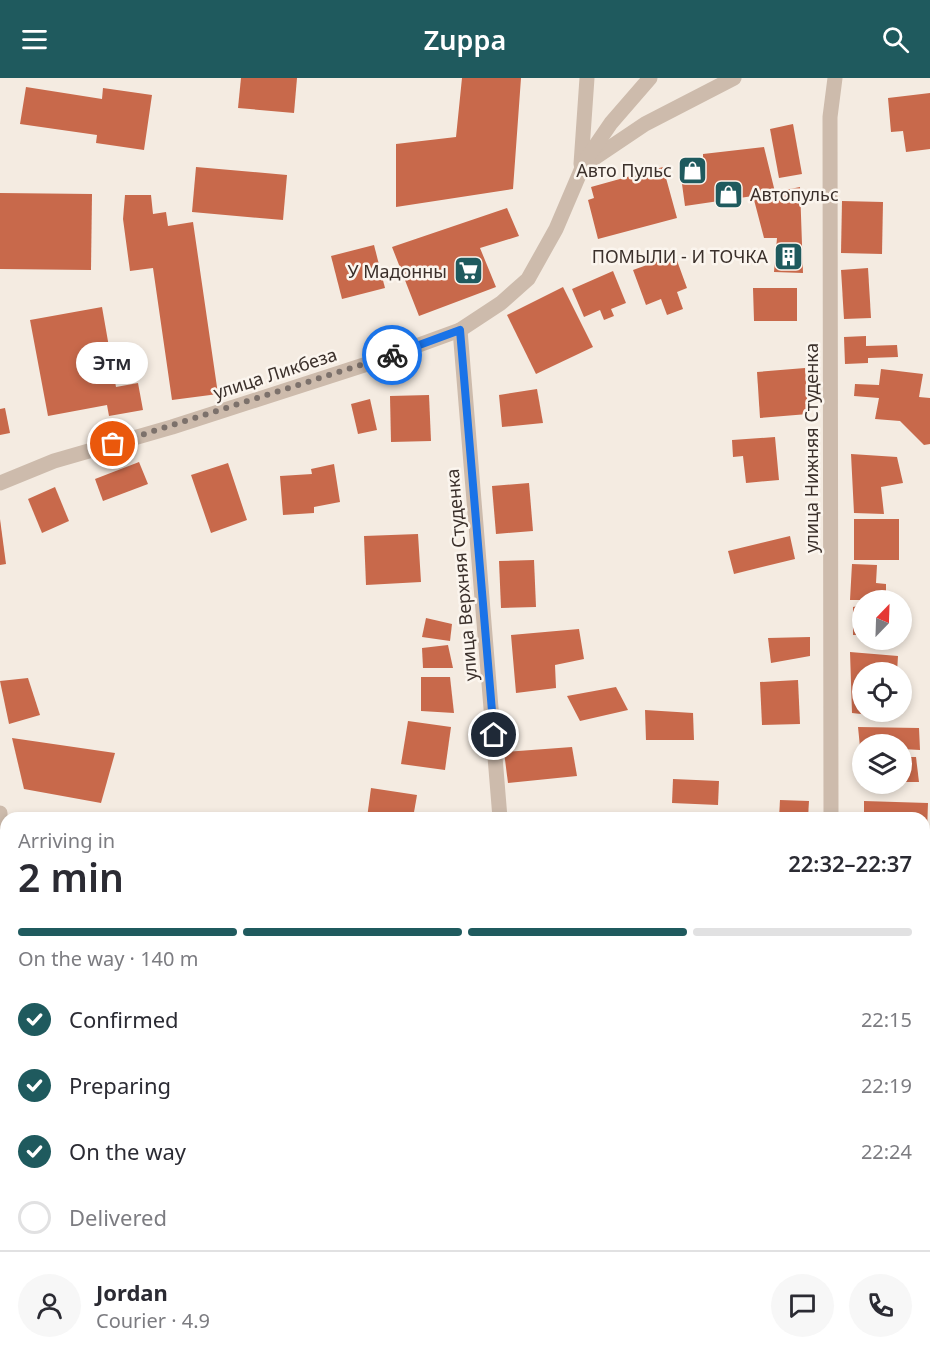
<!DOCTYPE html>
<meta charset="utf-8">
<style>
body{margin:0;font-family:"Noto Sans",sans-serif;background:#f7f7f7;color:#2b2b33;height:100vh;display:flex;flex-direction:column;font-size:22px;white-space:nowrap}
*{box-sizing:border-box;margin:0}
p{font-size:20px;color:#7c7c81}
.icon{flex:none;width:33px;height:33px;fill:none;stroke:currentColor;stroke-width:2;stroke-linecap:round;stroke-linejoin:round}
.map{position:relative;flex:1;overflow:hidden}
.sheet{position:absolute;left:0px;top:734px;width:930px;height:560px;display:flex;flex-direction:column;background:#fff;border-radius:18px 18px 0 0;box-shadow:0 3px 9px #0003}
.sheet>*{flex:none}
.needle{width:39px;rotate:23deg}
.tools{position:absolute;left:852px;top:512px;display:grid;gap:12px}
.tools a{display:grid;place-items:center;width:60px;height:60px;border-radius:50%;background:#fff;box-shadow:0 3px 9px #0003;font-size:30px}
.pin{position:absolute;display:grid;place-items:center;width:51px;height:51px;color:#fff;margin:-26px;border:3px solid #fff;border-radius:50%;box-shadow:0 2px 6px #0007}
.courier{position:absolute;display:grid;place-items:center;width:60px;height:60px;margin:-30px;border:4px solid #1a73e8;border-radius:50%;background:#fff;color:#222;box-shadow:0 2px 8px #0007}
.bubble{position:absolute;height:42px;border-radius:21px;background:#fff;box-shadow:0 3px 9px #0003;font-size:20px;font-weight:600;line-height:42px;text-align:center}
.head em{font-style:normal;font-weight:600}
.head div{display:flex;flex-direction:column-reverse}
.head{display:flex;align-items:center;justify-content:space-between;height:102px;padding:0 18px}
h1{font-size:39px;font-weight:600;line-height:45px}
.bar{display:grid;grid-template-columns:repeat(4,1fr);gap:9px 6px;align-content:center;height:72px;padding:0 18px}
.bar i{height:8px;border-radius:4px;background:#e1e1e2}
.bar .active{background:#1f5a5e}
.bar p{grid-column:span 4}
.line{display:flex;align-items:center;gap:15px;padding:0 18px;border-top:2px solid #e1e1e2}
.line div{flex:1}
.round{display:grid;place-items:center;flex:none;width:63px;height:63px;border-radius:32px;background:#f7f7f7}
ol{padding:0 18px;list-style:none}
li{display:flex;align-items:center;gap:18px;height:66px}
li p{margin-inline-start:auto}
li .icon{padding:6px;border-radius:50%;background:#1f5a5e;color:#fff;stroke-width:4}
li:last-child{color:#7c7c81}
li i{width:33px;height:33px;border:3px solid #e1e1e2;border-radius:50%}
header{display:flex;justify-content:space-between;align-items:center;height:78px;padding:0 18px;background:#1f5a5e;color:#fff;font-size:27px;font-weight:600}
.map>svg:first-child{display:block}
.building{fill:#c8694b}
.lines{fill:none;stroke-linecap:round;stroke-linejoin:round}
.minor{stroke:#cdbbac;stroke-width:15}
.tram{stroke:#3b302b;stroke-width:1.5}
.done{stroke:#7c716b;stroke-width:6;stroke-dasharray:0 10.8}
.route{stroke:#1a73e8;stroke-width:8}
.labels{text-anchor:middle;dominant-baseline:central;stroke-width:5;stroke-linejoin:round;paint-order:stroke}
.poi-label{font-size:18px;fill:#3b302b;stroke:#fbf5ee;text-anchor:end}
.street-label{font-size:18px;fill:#3b302b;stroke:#fbf5ee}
</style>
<header><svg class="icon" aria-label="menu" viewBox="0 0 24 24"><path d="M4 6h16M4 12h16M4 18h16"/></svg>Zuppa<svg class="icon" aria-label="search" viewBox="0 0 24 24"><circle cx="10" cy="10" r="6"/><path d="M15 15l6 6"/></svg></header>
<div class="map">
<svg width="930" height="1292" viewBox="0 0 930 1292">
<rect width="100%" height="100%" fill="#f4ebe1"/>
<!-- building -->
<g class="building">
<polygon points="241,0 297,0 294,35 238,30"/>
<polygon points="462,0 521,0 513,111 396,129 396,66 456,59"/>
<polygon points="26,9 102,21 103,10 152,17 144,72 96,65 97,57 20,46"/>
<polygon points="930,15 930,71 906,74 903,53 891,54 888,20"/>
<polygon points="793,46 802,96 779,100 770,51"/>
<polygon points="764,69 775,114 800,109 803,195 774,194 777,160 764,160 753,118 685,128 679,84 703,79 703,76"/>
<polygon points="196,89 287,97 283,142 192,134"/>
<polygon points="663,89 677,140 598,161 588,122 594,120 591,109"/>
<polygon points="0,115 92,116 91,192 0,191"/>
<polygon points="125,117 151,117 153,136 166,134 168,148 193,144 218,316 172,322 153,190 130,193 123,141"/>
<polygon points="842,123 883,124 882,176 841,175"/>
<polygon points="507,130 519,158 480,170 496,209 419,238 392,169"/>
<polygon points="374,167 385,210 342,221 331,178"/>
<polygon points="675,177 687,210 677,214 683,231 667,237 661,221 646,227 633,192"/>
<polygon points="868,190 871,240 844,241 841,192"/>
<polygon points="613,193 626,225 611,231 614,238 604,242 600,232 584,239 572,211"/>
<polygon points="563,209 593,269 536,296 507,237"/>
<polygon points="753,210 797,210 797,243 754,243"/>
<polygon points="102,229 116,309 138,305 143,332 109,338 107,327 48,338 30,242"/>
<polygon points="866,258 866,268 897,267 898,279 868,280 868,285 845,286 844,259"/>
<polygon points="805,290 808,336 760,340 757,294"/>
<polygon points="881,291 923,296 919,319 930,320 930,366 924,367 900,343 875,341 879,320 854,318 855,306 879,307"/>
<polygon points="537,311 543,345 502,349 499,317"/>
<polygon points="429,317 431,363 391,364 390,318"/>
<polygon points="370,321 377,352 358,356 351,326"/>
<polygon points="5,330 10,355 0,357 0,331"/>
<polygon points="775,359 779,402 746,405 743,378 733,379 732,362"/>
<polygon points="851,376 897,379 903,405 881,409 884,436 854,435"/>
<polygon points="139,384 148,406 103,423 95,401"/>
<polygon points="228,385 247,442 211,455 191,397"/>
<polygon points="334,386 340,424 314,429 314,435 283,437 280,398 312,396 311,391"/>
<polygon points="529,405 533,453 496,456 492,408"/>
<polygon points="55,409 69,443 42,455 28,421"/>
<polygon points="0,441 6,486 0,487"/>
<rect x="854" y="441" width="45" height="41"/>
<polygon points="418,456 421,504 366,507 364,458"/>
<polygon points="790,458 795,481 734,496 728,473"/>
<polygon points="534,482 536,529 501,530 499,483"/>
<polygon points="852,486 877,487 876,505 886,506 886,522 850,522"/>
<polygon points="862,527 862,557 853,557 853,529"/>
<polygon points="426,540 452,546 450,563 422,559"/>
<polygon points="579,551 584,581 555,587 556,610 516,615 511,557"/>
<polygon points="810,559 810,578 771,585 768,560"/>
<polygon points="448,567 453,590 423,590 422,570"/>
<polygon points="850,574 898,578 897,594 862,594 862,633 896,633 896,640 852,635"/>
<polygon points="421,599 450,599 454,635 421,633"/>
<polygon points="28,600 40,637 9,646 0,603"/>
<polygon points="798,602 800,646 762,647 760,604"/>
<polygon points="616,609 628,632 580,643 567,618"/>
<polygon points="645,632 693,635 694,662 646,662"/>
<polygon points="408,643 451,649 445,692 401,686"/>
<polygon points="858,649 919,650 920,672 902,671 902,666 862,666 860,669"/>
<polygon points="12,660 115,675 101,725 24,711"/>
<polygon points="572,669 577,698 508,705 504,674"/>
<polygon points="902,679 916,679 919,704 902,704"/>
<polygon points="673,701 719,703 718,727 672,725"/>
<polygon points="371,710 417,717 413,740 367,740"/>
<polygon points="780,722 809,723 808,740 779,740"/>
<polygon points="864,723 928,725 927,754 924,754 924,740 864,740"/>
<polygon points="5,1094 6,1094 6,1171 0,1169 0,1114"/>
<polygon points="0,1265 6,1266 6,1287 39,1287 38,1292 0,1292"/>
<polygon points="104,1287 174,1287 173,1292 103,1292"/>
<polygon points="601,1287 645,1287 643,1292 613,1292"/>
<polygon points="740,1287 765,1287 774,1292 737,1292"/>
</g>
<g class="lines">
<!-- minor -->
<g class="minor">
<polyline points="590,83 645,46 734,0"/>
<polyline points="581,86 587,0"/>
<polyline points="460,252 500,740"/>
<polyline points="0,405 54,383 172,349 364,287 460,252 501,225 528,201 556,151 585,83 611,45 650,0"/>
<polyline points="0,735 3,815 0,847"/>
<polyline points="831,740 830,39 835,0"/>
<polyline points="354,1292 355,1287"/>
<polyline points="660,1292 661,1287"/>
</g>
<!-- tram -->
<g class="tram">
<polyline points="924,863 930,862"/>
<polyline points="924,882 930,881"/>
<polyline points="0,1018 6,1017"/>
<polyline points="0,1036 6,1035"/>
</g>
</g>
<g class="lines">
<!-- done -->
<polyline class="done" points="113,366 392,277"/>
<!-- route -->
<polyline class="route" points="392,277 460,252 494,657"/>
</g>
<!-- icons -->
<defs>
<symbol id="shop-square" viewBox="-11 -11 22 22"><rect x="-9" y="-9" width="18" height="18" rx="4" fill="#1f5a5e" stroke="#fbf5ee"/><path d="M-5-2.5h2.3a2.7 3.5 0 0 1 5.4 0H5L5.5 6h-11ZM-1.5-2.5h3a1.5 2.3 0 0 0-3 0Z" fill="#fff"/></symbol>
<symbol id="building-square" viewBox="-11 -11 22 22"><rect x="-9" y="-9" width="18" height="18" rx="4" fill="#1f5a5e" stroke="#fbf5ee"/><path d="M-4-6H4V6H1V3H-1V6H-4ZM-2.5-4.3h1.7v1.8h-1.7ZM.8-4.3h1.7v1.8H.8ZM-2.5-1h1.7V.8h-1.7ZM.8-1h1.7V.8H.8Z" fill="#fff"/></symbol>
<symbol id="supermarket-square" viewBox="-11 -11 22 22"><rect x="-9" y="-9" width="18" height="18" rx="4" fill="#1f5a5e" stroke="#fbf5ee"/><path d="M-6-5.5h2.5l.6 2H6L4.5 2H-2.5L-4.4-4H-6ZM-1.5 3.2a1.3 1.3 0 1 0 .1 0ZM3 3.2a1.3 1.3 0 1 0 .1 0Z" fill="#fff"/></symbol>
</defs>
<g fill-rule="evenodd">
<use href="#shop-square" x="676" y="76" width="33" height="33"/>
<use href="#shop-square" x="712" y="100" width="33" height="33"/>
<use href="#building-square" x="772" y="162" width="33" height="33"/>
<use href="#supermarket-square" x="452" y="176" width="33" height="33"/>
</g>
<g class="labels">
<!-- poi labels -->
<g class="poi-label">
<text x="672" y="92">Авто Пульс</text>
<text x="750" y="116" text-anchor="start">Автопульс</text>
<text x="768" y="178">ПОМЫЛИ - И ТОЧКА</text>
<text x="447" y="193">У Мадонны</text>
</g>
<!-- street labels -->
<g class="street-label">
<text transform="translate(275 295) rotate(-18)">улица Ликбеза</text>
<text transform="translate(811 370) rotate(-90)">улица Нижняя Cтуденкa</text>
<text transform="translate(461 497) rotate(-95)">улица Верхняя Студенка</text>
</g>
</g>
</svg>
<div class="tools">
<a><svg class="needle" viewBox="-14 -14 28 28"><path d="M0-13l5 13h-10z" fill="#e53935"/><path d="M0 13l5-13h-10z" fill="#7c7c81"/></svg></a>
<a><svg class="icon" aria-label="locate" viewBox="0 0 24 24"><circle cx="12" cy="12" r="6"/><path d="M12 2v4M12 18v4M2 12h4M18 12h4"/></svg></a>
<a><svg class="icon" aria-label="layers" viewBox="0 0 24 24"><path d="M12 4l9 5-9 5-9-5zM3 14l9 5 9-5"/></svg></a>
</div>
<div class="pin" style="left:113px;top:366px;background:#ea580c"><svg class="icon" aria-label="bag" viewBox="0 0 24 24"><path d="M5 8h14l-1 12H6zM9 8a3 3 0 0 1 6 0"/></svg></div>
<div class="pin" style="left:494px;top:657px;background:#1f2937"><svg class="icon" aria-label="home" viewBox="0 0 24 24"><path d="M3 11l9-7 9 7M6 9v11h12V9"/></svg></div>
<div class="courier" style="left:392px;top:277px"><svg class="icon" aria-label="bike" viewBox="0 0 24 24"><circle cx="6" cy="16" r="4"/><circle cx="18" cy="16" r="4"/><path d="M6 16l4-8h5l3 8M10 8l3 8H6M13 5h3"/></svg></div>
<div class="bubble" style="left:76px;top:264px;width:72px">Этм</div>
<section class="sheet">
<div class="head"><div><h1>2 min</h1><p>Arriving in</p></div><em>22:32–22:37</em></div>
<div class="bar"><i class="active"></i><i class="active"></i><i class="active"></i><i></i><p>On the way · 140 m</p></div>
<ol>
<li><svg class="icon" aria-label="check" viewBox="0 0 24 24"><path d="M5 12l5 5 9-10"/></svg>Confirmed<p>22:15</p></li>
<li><svg class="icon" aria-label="check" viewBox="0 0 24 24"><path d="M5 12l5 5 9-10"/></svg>Preparing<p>22:19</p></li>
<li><svg class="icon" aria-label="check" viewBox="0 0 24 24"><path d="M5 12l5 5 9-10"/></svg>On the way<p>22:24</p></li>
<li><i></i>Delivered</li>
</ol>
<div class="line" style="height:108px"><a class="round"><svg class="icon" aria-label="person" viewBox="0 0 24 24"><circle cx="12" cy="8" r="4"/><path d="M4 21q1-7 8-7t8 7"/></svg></a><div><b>Jordan</b><p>Courier · 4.9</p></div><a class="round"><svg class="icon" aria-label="chat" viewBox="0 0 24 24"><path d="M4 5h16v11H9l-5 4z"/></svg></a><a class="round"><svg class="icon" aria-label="phone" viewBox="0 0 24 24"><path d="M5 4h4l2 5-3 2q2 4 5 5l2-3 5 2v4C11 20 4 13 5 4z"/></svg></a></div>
</section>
</div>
